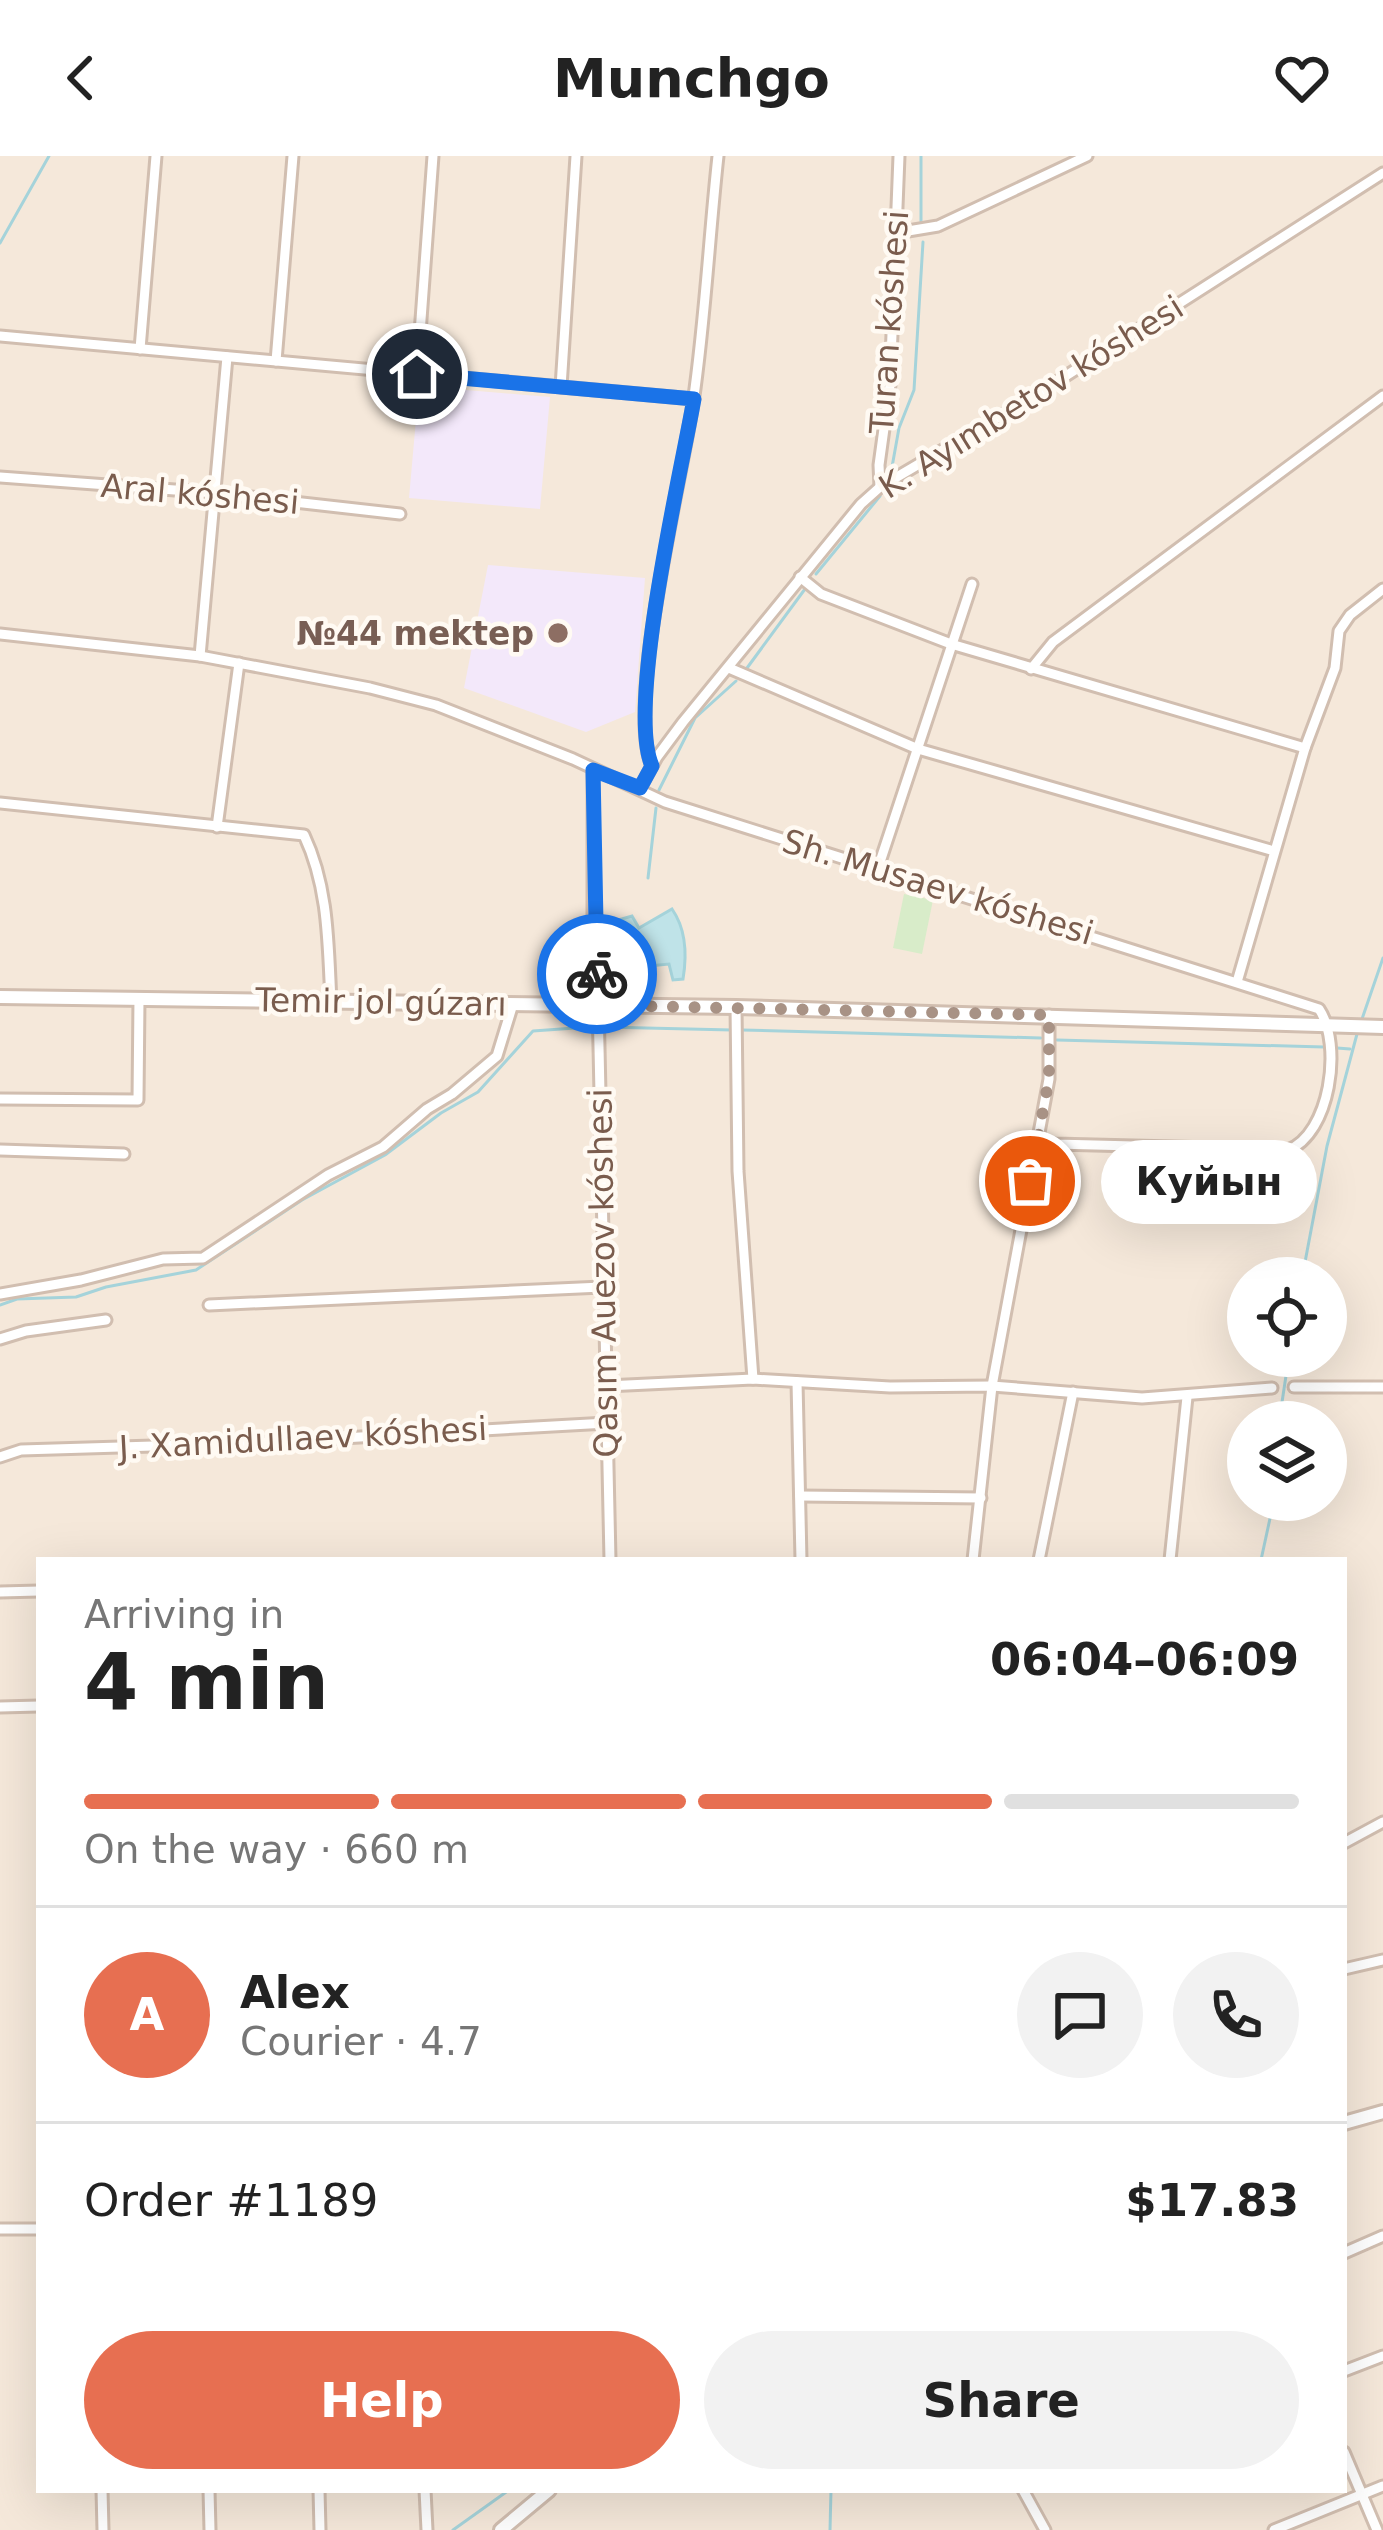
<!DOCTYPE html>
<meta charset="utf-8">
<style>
body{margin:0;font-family:"DejaVu Sans",sans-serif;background:#f2f2f2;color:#222;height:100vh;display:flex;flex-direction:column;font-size:45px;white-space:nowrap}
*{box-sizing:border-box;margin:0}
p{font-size:39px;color:#767676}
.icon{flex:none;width:66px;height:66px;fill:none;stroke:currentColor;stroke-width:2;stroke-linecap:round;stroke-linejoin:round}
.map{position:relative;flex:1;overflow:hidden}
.panel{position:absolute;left:36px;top:1401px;width:1311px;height:936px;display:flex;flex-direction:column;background:#fff;border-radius:0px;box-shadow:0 12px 48px #0002}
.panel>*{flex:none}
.controls{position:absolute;left:1227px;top:1101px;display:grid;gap:24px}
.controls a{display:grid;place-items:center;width:120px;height:120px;border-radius:50%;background:#fff;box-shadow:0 12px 48px #0002;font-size:60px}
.pin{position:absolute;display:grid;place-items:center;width:102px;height:102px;color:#fff;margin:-51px;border:6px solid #fff;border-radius:50%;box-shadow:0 3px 12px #0007}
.courier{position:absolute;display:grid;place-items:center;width:120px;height:120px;margin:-60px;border:9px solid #1a73e8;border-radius:50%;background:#fff;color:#222;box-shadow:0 3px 15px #0007}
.bubble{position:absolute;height:84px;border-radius:42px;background:#fff;box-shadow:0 12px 48px #0002;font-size:39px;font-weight:700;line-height:84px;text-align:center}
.overview em{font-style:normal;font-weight:700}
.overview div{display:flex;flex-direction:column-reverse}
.overview{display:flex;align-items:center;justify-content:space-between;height:204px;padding:0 48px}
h1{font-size:78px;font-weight:700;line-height:90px}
.bar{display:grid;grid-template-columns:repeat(4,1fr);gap:18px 12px;align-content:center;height:144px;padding:0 48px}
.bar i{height:15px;border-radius:9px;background:#e0e0e0}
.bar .current{background:#e76f51}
.bar p{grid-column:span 4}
.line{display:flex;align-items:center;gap:30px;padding:0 48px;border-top:3px solid #e0e0e0}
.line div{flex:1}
.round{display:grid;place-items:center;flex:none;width:126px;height:126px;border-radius:63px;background:#f2f2f2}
.cta{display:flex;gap:24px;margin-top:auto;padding:24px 48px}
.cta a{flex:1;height:138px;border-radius:72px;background:#e76f51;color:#fff;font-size:48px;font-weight:700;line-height:138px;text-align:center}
.cta a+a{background:#f2f2f2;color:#222}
header{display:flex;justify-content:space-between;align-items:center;height:156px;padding:0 48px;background:#fff;font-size:54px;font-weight:700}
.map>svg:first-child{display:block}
.residential{fill:#f5e8da;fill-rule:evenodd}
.education{fill:#f3e8fa}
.green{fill:#d8ecc9}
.water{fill:#bfe3e8;stroke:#a5d3da;stroke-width:3}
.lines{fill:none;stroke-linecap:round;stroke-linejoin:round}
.stream{stroke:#a5d3da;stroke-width:3}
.minor-casing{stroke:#d1beb0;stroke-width:15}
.tertiary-casing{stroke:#d1beb0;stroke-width:18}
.minor{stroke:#fff;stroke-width:9}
.tertiary{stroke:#fff;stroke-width:12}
.done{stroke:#a89285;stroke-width:12;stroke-dasharray:0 21.6}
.route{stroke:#1a73e8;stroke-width:15}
.education-dot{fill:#8d6e63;stroke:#fffaf3;stroke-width:4.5}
.labels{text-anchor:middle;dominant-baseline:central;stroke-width:9;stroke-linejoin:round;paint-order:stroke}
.street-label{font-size:33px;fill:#7a5c4d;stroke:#fffaf3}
.education-label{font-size:33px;font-weight:bold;fill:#785e54;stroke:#fffaf3;text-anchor:end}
</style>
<header><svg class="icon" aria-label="back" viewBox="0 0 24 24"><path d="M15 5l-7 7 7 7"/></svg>Munchgo<svg class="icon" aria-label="heart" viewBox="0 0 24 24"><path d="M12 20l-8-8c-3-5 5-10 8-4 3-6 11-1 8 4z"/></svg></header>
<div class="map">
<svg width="1383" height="2374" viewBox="0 0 1383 2374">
<rect width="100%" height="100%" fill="#fdf6ec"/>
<!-- residential -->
<path class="residential" d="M0,0H1383V2374H0ZM1248,1122H1326V1200H1248ZM1248,1266H1326V1344H1248ZM39,1404H1344V2334H39Z"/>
<!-- education -->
<g class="education">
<polygon points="419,230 550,241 540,353 409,342"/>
<polygon points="488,409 645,422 635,556 586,576 464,532"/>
</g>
<!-- green -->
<polygon class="green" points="904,738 933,744 922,798 893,792"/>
<!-- water -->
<path class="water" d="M672,753C686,773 687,799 683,823L673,824L669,808L628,812L623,837L615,838C603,822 609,809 616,792L611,777L618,764L632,760L639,772Z"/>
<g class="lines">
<!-- stream -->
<g class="stream">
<polyline points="921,65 921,0"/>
<polyline points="0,87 49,0"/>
<polyline points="892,311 899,272 914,234 923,86"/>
<polyline points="816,418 880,340"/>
<polyline points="747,512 805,433"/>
<polyline points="659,634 695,562 736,525"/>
<polyline points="648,722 656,652"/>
<polyline points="547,833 557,819 588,791"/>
<polyline points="1362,863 1383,802"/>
<polyline points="603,871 732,874"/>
<polyline points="742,874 1041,882"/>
<polyline points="1057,884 1324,891"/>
<polyline points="1337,892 1350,893"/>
<polyline points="1302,1122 1327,990 1357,878"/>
<polyline points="0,1149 17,1143 76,1141 106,1131 196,1114 302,1044 385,999 441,957 478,936 533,875 589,871"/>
<polyline points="1279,1266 1289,1200"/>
<polyline points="1261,1404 1274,1344"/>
<polyline points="453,2374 509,2334"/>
<polyline points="830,2374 831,2334"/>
</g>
<defs>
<g id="minor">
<polyline points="896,77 938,70 1087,0"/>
<polyline points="0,180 694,243"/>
<polyline points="140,193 156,0"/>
<polyline points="276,205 293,0"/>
<polyline points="417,218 433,0"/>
<polyline points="561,231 576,0"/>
<polyline points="0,321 215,337 400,358"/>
<polyline points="880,331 879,309 890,229 899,0"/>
<polyline points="800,421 821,438 951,488 1305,592"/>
<path d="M0,478L200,500L370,532L436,549L573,603L665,646L1319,853C1343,889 1330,978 1288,994L1055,988L1038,984"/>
<polyline points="200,500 227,201"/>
<polyline points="729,512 918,593 1274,695"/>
<polyline points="1031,513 1053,486 1383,240"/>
<path d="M652,610C625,550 682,322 693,247C705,166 709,82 718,0"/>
<polyline points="593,614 593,786 597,798 610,1404"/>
<polyline points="640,632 657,601 683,566 861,348 880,331 1036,239 1383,17"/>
<path d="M0,647L304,679C329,732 328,789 331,846"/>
<polyline points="217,671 239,507"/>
<polyline points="878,712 972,428"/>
<polyline points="1237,826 1305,592 1335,512 1339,475 1350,459 1383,433"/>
<polyline points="736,851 738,1015 753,1223"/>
<polyline points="0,943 138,944 139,843"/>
<polyline points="0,994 124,998"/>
<polyline points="0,1138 81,1124 163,1103 203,1102 328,1019 383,991 427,953 452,938 497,900 513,848"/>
<polyline points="209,1149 602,1131"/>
<polyline points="0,1183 26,1175 106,1164"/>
<polyline points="797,1226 801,1404"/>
<polyline points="606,1230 753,1223 890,1231 992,1230 1142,1242 1272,1232"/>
<polyline points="1294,1231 1383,1231"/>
<polyline points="0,1301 21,1294 252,1287 607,1267"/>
<polyline points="800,1340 981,1342"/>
<polyline points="973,1404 992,1230 1049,923 1049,859"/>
<polyline points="1039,1404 1073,1236"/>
<polyline points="1170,1404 1187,1241"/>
<polyline points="0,1436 39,1435"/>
<polyline points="0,1551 39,1550"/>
<polyline points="1344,1687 1383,1666"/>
<polyline points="1344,1813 1383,1804"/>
<polyline points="0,2073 39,2073"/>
<polyline points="1344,2097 1383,2080"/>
<polyline points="1344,2215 1383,2200"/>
<polyline points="1344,2296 1377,2374"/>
<polyline points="102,2334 103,2374"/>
<polyline points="209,2334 210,2374"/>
<polyline points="319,2334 320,2374"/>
<polyline points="425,2334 427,2374"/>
<polyline points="1023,2334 1045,2374"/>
<polyline points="1274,2374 1383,2330"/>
</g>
<g id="tertiary">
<polyline points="0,841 736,851 1383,871"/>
<polyline points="1344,1967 1383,1956"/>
<polyline points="501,2374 549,2334"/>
</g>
</defs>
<!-- minor casing -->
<use href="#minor" class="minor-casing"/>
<!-- tertiary casing -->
<use href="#tertiary" class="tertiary-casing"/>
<!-- minor -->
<use href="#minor" class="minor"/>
<!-- tertiary -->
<use href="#tertiary" class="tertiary"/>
</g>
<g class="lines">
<!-- done -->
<polyline class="done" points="597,818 596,849 1049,859 1049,922 1030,1025"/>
<!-- route -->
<path class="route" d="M417,218L694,243C681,317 626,551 652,610L640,632L593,614L597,818"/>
</g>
<!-- markers -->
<circle class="education-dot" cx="558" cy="477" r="12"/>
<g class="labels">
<!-- street labels -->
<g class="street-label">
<text transform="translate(889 166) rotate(-86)">Turan kóshesi</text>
<text transform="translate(1031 241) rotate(-32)">K. Ayımbetov kóshesi</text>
<text transform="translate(200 338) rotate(5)">Aral kóshesi</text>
<text transform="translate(938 731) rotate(17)">Sh. Musaev kóshesi</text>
<text transform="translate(381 846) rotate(1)">Temir jol gúzarı</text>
<text transform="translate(603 1117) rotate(-91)">Qasım Auezov kóshesi</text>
<text transform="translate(303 1282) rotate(-3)">J. Xamidullaev kóshesi</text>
</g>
<!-- education labels -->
<g class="education-label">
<text x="534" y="477">№44 mektep</text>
</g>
</g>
</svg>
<div class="controls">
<a><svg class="icon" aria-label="locate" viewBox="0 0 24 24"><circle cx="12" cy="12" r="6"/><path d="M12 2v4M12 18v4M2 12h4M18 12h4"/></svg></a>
<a><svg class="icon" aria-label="layers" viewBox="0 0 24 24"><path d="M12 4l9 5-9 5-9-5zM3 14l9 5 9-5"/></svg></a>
</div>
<div class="pin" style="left:1030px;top:1025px;background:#ea580c"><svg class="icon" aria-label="bag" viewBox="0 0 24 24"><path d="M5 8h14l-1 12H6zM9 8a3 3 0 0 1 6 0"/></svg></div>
<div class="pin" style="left:417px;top:218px;background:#1f2937"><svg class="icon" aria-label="home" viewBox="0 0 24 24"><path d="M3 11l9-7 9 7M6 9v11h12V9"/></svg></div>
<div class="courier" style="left:597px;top:818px"><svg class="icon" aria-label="bike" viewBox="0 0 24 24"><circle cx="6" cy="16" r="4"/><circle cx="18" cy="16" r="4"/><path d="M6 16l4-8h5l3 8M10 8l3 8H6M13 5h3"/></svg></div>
<div class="bubble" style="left:1101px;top:984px;width:216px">Куйын</div>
<section class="panel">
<div class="overview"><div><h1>4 min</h1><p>Arriving in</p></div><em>06:04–06:09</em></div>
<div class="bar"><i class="current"></i><i class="current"></i><i class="current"></i><i></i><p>On the way · 660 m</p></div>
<div class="line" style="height:216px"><b class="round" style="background:#e76f51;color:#fff">A</b><div><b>Alex</b><p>Courier · 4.7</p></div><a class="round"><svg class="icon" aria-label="chat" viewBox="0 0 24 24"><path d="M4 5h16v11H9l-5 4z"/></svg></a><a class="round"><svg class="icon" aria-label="phone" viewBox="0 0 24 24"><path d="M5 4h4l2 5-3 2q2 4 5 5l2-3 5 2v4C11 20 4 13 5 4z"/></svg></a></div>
<div class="line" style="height:156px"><div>Order #1189</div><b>$17.83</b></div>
<div class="cta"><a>Help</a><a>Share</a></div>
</section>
</div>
